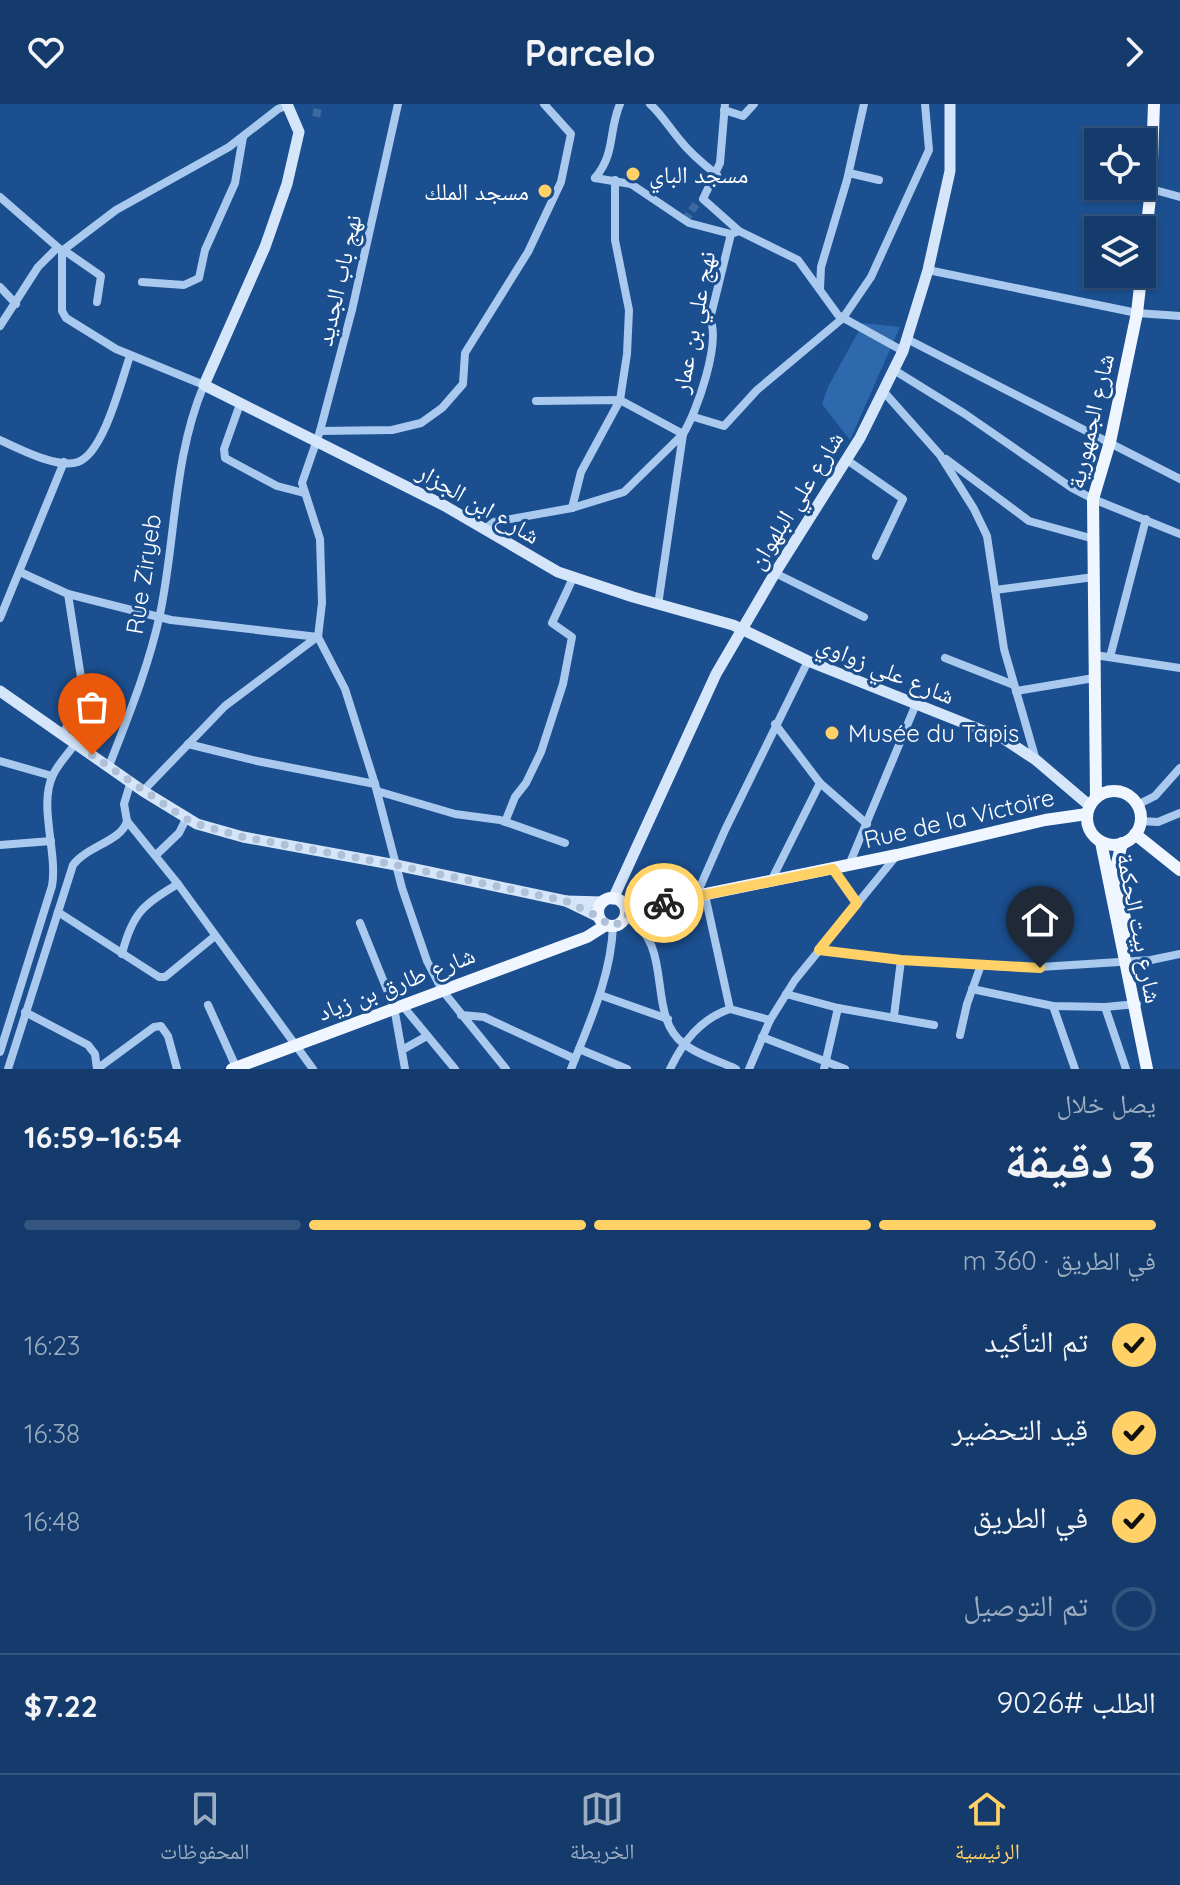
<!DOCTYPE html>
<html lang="ar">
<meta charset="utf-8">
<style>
body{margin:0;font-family:Quicksand,"Noto Naskh Arabic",sans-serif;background:#1d4271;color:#f1f3f6;direction:rtl;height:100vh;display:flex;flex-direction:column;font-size:30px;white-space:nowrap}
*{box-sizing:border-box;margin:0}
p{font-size:26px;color:#9dadc1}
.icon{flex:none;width:44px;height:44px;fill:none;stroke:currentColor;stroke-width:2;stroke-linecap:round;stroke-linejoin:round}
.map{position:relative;height:965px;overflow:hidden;direction:ltr}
.side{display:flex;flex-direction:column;background:#143b6b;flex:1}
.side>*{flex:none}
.buttons{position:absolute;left:1084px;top:24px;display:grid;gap:16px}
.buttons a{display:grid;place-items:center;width:72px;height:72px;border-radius:0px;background:#143b6b;box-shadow:0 2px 6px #0004,0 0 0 2px #33557e;font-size:40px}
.pin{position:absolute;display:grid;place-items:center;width:68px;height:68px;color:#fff;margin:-82px -34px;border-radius:50% 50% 50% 0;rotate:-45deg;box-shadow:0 0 8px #0007}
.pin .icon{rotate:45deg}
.courier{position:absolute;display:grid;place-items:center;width:80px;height:80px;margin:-40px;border:6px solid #ffd166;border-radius:50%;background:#fff;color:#222;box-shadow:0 2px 10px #0007}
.overview em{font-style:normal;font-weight:800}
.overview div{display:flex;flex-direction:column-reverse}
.overview{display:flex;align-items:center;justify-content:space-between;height:136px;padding:0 24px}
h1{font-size:52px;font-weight:800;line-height:60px}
.bar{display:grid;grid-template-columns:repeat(4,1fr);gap:12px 8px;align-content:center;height:96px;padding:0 24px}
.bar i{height:10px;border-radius:6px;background:#33557e}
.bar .current{background:#ffd166}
.bar p{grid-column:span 4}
.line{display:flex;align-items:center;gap:20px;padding:0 24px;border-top:2px solid #33557e}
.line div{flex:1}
ol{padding:0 24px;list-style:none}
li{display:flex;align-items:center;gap:24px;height:88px}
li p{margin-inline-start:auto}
li .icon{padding:8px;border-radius:50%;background:#ffd166;color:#111;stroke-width:4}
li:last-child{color:#9dadc1}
li i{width:44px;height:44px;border:4px solid #33557e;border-radius:50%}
header{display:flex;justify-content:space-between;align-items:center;height:104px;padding:0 24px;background:#143b6b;font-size:36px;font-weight:800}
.tabs{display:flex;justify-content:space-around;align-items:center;height:112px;border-top:2px solid #33557e;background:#143b6b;font-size:22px;color:#9dadc1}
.tabs a{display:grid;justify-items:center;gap:4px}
.tabs .current{color:#ffd166}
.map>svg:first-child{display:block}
.green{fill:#2e69ad}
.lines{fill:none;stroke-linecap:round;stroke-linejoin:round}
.street-tunnel{stroke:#3d69a0;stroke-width:8;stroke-dasharray:8 4;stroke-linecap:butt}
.street{stroke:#a9c9ee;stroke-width:8}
.secondary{stroke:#d6e6fa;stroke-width:11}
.primary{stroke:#f0f6ff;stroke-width:12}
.done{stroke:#afc1d8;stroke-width:8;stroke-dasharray:0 14.4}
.route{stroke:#ffd166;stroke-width:10}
.poi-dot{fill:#ffd166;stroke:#1b4f8f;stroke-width:3}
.labels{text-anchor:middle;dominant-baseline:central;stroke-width:6;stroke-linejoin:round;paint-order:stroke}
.poi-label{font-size:24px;fill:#fff;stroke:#1b4f8f;text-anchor:start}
.street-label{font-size:24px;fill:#fff;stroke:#1b4f8f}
</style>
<header><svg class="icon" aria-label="forward" viewBox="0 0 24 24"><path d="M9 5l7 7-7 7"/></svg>Parcelo<svg class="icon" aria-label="heart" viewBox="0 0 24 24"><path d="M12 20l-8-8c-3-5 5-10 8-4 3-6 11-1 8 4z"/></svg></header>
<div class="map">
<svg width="1180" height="965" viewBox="0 0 1180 965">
<rect width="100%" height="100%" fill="#1b4f8f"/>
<!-- green -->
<polygon class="green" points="863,219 900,223 850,336 822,300 828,283"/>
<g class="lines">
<!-- street-tunnel -->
<g class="street-tunnel">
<polyline points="313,8 323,10"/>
<polyline points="685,117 696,100"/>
</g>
<!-- street -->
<g class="street">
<polyline points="398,0 352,206 320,327 302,379 320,435 322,499 318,533 345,585 375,680 402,784 427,857 442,886 506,965"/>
<path d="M650,0C662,11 669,23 679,35C690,49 703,60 717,71"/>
<polyline points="725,0 720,59 703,95 739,127"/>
<polyline points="724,6 743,12 754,0"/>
<polyline points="849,69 879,76"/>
<polyline points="595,74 631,80 689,119 731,130 739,127 798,156 838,211 903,247"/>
<path d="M595,74C616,49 608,28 620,0"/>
<polyline points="1151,85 1180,93"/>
<polyline points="0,93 62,147 116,106 229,43 278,5 288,1"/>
<path d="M62,147V207L66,214L116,245L204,281C173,354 176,434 160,510C149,562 128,613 109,662"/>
<polyline points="65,147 101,172 97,198"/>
<polyline points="928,166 1137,209 1180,212"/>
<polyline points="142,178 184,181 199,174 205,146 235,79 243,33"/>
<polyline points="0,183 16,200"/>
<polyline points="820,185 821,163 847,76 864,0"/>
<polyline points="0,222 38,163 56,145"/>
<polyline points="907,235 1180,375"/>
<polyline points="894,266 965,310 1072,384 1093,395 1180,430"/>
<polyline points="884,288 940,351 974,405 987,432 1004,545 1036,656"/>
<polyline points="240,300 224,345 225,354 277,382 304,389"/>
<polyline points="694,313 724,322 757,286 843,214 871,173 929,46 925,0"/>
<polyline points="320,327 392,326 421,319 442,304 463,280 465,249 528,148 561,78 571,30 544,0"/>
<path d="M0,336C19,345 58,365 78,358C104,349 121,277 130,252"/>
<polyline points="946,355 1029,417 1094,435"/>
<polyline points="847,356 903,395 876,452"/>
<polyline points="572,404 581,368 620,296 627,250 629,206 615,136 615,76"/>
<polyline points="485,425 494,418 572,404 624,388 683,330 620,296 536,297"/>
<polyline points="20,468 68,490 171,516 318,533"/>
<polyline points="775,469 864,513"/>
<polyline points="995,486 1094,473"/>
<path d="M658,501L683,330C697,308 721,238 710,215L731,130"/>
<polyline points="0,514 64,358"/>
<polyline points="1095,551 1180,564"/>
<polyline points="1110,553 1146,415"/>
<polyline points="945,554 1014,581"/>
<polyline points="1016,587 1094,574"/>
<polyline points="775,620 820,679 867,720"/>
<polyline points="62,631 81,598 83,586 68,490"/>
<polyline points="188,640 257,657 375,680"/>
<polyline points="0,657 52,672"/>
<polyline points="131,677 124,700 127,717 178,780 313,965"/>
<polyline points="143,687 225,602 317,533"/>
<polyline points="377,687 455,710 500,716 565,739"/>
<polyline points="1137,701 1155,692 1180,664"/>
<polyline points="1140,717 1158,718 1180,709"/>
<polyline points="505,718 515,693 526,679 541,648 563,580 572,533 552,519 573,474"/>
<polyline points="0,741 51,737"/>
<polyline points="156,751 179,729 186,715"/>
<polyline points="849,761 916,600"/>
<polyline points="833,765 857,799"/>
<polyline points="771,777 820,679"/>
<polyline points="705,791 730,905 770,916"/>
<polyline points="696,792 725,726 808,557"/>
<polyline points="58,808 159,873 165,873 215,832"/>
<path d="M625,813C677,839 644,910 684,940C698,951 719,957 736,965"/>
<polyline points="360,819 394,903 405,965"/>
<polyline points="819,846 901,856 1024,864 1151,856 1180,850"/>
<path d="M122,850C132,810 143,800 178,780"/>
<polyline points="972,885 1053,902 1105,903 1137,900"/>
<polyline points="786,890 838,904 934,921"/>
<polyline points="600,891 668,915"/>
<polyline points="208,901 236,963"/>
<polyline points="402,901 455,965"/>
<polyline points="1053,902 1075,965"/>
<polyline points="1105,903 1126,965"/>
<polyline points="25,908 88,941 95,950 97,965 154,923 161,922 168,932 177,965"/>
<polyline points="461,911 484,913 575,955"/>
<polyline points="894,912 901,856"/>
<polyline points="960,931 967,900 981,861"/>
<polyline points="762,933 845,965"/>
<polyline points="579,945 627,965"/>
<polyline points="402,946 427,932"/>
<path d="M0,948L52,782C58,749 38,701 53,671C58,660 68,650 75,640"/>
<path d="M8,965L73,761C87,742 122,737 127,717"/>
<path d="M571,965C589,919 611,873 613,822"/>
<path d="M670,965C683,938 700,915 730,905"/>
<polyline points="749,965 770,916 795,876 897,751"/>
<polyline points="824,965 838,904"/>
</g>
<!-- secondary -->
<g class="secondary">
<polyline points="287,0 299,28 287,80 265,143 204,281 445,402 558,468 633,493 733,521 808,557 1004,635 1036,656 1090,702"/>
<polyline points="0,587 143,687 197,720 243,733 396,761 566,797 599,813"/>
<polyline points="613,795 716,570 775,469 860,334 903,247 928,166 950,67 950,0"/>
<polyline points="566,797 603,798"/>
</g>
<!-- primary -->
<g class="primary">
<circle cx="1114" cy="714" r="27"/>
<polyline points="1096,694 1093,395 1110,338 1137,209 1151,85 1154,0"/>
<polyline points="1135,730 1180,766"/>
<polyline points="1101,738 1147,965"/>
<polyline points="1122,739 1116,763 1130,844"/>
<circle cx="612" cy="808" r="14"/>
<polyline points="626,811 652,801 897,751 1045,716 1087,710"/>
<polyline points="232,965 587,833 606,821"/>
</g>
</g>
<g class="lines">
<!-- done -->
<polyline class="done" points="92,651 186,715 197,720 243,733 396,761 566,797 599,813 610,822 620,819 626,811 664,799"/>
<!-- route -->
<polyline class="route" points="664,799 833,765 857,799 819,846 901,856 1040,864"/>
</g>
<!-- markers -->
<g class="poi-dot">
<circle cx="633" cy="70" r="8"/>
<circle cx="545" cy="87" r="8"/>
<circle cx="832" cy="629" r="8"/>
</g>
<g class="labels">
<!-- poi labels -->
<g class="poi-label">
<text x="649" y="70">مسجد الباي</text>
<text x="529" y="87" text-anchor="end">مسجد الملك</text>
<text x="848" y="629">Musée du Tapis</text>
</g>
<!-- street labels -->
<g class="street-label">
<text transform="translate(338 176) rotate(-77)">نهج باب الجديد</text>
<text transform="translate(693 218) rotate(-79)">نهج علي بن عمار</text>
<text transform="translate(1090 317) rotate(-77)">شارع الجمهورية</text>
<text transform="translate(795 396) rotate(-58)">شارع علي البلهوان</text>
<text transform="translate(479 399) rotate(30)">شارع ابن الجزار</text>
<text transform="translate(143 470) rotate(-81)">Rue Ziryeb</text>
<text transform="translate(886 565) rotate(22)">شارع علي زواوي</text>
<text transform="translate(959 714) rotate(-13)">Rue de la Victoire</text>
<text transform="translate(1140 824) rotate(79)">شارع بيت الحكمة</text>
<text transform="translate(396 879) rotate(-21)">شارع طارق بن زياد</text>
</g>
</g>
</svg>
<div class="buttons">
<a><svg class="icon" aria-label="locate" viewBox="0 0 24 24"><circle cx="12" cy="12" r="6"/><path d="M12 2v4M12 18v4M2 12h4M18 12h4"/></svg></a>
<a><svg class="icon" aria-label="layers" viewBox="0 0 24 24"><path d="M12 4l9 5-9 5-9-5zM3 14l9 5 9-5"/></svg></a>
</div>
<div class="pin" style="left:92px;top:651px;background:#ea580c"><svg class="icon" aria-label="bag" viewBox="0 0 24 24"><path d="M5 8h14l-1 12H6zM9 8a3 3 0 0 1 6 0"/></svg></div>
<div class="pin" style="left:1040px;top:864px;background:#1f2937"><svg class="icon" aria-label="home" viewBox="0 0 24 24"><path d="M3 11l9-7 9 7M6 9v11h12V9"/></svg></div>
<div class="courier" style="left:664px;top:799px"><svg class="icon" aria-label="bike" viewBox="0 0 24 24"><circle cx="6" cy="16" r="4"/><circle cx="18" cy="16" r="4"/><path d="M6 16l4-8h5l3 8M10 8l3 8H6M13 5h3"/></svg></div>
</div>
<section class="side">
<div class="overview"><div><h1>3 دقيقة</h1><p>يصل خلال</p></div><em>16:54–16:59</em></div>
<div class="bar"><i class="current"></i><i class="current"></i><i class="current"></i><i></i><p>في الطريق · 360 m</p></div>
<ol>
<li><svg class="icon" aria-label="check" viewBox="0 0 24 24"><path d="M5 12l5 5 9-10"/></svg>تم التأكيد<p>16:23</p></li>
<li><svg class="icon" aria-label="check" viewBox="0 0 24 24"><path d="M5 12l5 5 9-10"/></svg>قيد التحضير<p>16:38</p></li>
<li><svg class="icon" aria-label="check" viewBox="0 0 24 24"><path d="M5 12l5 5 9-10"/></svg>في الطريق<p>16:48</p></li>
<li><i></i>تم التوصيل</li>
</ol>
<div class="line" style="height:104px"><div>الطلب #9026</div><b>$7.22</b></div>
</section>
<nav class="tabs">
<a class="current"><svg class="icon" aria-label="home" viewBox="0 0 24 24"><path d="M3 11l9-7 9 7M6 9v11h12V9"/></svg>الرئيسية</a>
<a><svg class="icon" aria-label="map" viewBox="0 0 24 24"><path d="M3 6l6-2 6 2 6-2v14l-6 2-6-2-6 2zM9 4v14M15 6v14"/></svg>الخريطة</a>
<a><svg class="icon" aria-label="saved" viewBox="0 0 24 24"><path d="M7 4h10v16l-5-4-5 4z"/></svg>المحفوظات</a>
</nav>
